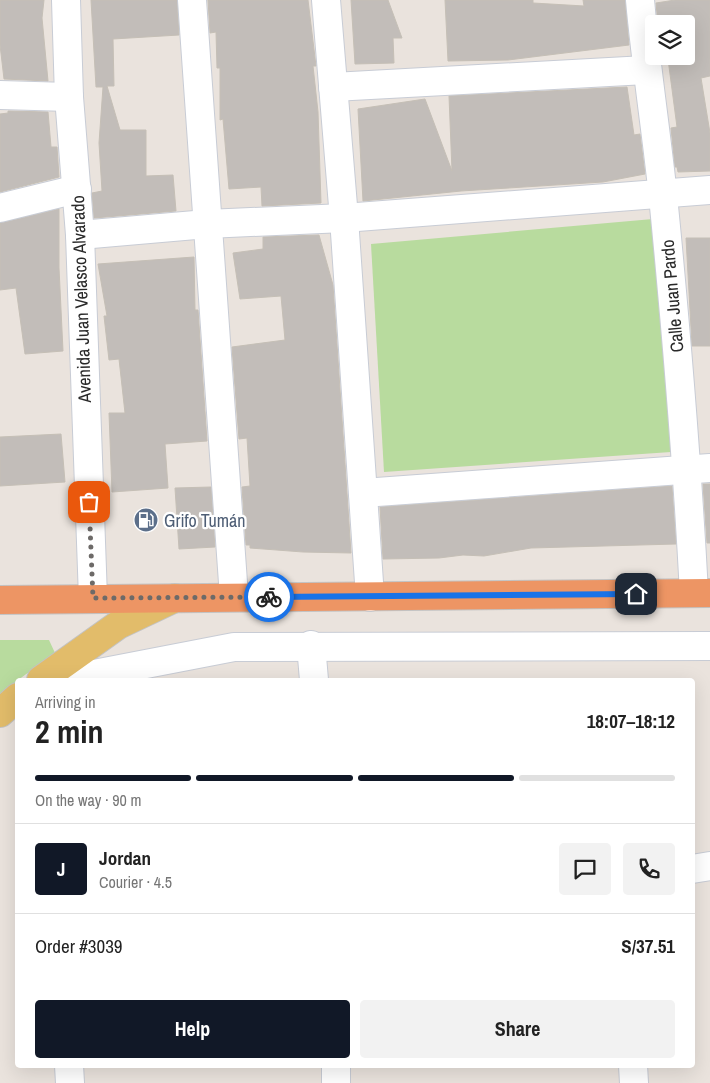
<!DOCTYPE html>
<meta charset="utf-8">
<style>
body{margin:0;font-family:"Archivo Narrow",sans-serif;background:#f2f2f2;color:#222;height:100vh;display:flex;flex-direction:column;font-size:19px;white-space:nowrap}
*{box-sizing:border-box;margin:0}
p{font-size:16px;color:#767676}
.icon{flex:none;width:28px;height:28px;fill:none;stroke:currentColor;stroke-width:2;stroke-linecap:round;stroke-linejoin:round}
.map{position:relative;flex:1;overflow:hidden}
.drawer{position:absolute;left:15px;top:678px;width:680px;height:390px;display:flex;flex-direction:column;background:#fff;border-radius:5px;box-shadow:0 5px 20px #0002}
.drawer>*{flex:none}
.controls{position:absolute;left:645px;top:15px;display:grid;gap:10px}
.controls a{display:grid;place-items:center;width:50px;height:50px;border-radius:5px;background:#fff;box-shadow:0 5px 20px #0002;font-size:25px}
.pin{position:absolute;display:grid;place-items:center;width:42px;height:42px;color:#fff;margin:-21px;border-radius:10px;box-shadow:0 2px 8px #0006}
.courier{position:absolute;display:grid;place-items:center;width:50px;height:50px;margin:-25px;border:4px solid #1a73e8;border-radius:50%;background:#fff;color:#222;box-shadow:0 1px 6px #0007}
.overview em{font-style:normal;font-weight:800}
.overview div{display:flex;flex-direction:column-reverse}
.overview{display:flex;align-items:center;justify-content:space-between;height:85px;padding:0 20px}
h1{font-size:32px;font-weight:800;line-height:38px}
.bar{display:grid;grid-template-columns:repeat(4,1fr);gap:8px 5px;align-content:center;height:60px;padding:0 20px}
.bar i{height:6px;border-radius:4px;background:#e0e0e0}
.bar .on{background:#111827}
.bar p{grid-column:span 4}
.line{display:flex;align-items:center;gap:12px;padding:0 20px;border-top:1px solid #e0e0e0}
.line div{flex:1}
.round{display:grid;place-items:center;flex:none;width:52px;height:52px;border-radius:5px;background:#f2f2f2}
.cta{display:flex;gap:10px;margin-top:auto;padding:10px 20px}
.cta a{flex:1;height:58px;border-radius:5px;background:#111827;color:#fff;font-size:20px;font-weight:800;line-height:58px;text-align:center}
.cta a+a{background:#f2f2f2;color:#222}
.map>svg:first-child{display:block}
.green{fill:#b8db9e}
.building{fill:#c2bdb9;stroke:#c5bfb6}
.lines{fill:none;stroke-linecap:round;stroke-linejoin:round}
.minor-casing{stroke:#c8ccd5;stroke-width:30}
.major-casing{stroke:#c3c3c3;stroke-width:30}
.highway-casing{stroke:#c3c3c3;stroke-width:30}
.minor{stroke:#fff;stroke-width:28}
.major{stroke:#e2bc6a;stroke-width:28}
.highway{stroke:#ed9564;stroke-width:28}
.done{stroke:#6d6a68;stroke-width:5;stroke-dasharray:0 9}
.route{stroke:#1a73e8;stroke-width:6}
.labels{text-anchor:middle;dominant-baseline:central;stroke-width:4.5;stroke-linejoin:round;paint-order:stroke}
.street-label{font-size:18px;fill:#292929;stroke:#fff}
.service-label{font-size:18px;fill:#4e5e75;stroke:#fff;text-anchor:start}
</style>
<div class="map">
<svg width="710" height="1083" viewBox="0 0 710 1083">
<rect width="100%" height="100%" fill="#eae3dd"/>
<!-- green -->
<g class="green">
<polygon points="653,219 671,452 384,472 371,244"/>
<polygon points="0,640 49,640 55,653 18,680 0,696"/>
</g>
<!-- building -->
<g class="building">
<polygon points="0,0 44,0 42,18 48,81 4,79 0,45"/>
<polygon points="91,0 177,0 179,35 113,39 114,86 107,86 120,130 146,130 146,176 173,175 176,211 94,218 92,193 102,191 99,143 103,87 96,87"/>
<polygon points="208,0 308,0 316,66 313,66 318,112 321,203 262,206 261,187 229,189 223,119 220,120 220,68 217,68 216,32 210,33"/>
<polygon points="351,0 388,0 402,38 393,38 394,63 355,64"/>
<polygon points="445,0 533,0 533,3 584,6 583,0 625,0 629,45 508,60 448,61"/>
<polygon points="675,0 710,0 710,76 701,78 710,133 710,171 678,172 677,167 675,167 671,128 677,127 668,59 664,60 664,56 686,56 686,24 658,24 656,3"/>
<polygon points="627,87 634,135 640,134 645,174 603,182 461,191 363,201 358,109 425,99 452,171 449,96"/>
<polygon points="8,111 48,112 51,147 57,147 59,177 0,192 0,114 8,113"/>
<polygon points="59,209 59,268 63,351 25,354 16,288 0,290 0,223"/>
<polygon points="319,235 333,285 351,553 303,552 250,548 250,545 246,545 242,487 250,486 247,438 239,439 232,347 285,340 281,296 240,299 233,253 263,249 263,237"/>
<polygon points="686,238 710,238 710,346 692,346"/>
<polygon points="194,257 195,310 198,310 207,441 165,444 168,488 112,492 109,413 125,413 119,359 109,360 104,316 107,316 98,264"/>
<polygon points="61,434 65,482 0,486 0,437"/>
<polygon points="703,484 710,484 710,543 707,543"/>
<polygon points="672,486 676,544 531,548 484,556 463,555 439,558 383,559 380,507"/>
<polygon points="211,487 215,547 179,549 175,488"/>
</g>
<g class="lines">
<defs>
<g id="minor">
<polyline points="66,0 69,97 80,235 93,598"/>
<polyline points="192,0 234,597"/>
<polyline points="326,0 344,218 370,597"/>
<path d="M640,0C646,66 656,130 663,196C676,328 687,461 694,593"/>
<polyline points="333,87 646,70"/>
<polyline points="0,95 69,97"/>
<polyline points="0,208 77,189"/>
<polyline points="80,235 207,224 344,218 710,190"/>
<polyline points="363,493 710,468"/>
<polyline points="311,645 314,680"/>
<polyline points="63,680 234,647 710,646"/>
<polyline points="692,869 710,866"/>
<polyline points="69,1065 70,1083"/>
<polyline points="336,1065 336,1083"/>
<polyline points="633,1065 634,1083"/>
</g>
<g id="major">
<polyline points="41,680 118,625 175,598"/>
<polyline points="0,713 18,697"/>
</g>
<polyline id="highway" points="0,600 710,593"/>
</defs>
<!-- minor casing -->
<use href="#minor" class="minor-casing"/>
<!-- major casing -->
<use href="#major" class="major-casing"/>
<!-- highway casing -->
<use href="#highway" class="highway-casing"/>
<!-- minor -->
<use href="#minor" class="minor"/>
<!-- major -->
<use href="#major" class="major"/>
<!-- highway -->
<use href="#highway" class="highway"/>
</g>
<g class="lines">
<!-- done -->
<polyline class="done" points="89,502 93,598 269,597"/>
<!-- route -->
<polyline class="route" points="269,597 636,594"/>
</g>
<!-- icons -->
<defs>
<symbol id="fuel-disc" viewBox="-11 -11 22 22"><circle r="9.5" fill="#5c6f8a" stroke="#fff"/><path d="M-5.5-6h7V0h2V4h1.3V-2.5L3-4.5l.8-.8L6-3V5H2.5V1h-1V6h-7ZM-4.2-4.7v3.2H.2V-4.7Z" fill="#fff"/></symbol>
</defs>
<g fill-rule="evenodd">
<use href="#fuel-disc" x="132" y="506" width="28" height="28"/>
</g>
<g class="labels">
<!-- street labels -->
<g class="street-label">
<text transform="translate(672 296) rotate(-95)">Calle Juan Pardo</text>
<text transform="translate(81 299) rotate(-92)">Avenida Juan Velasco Alvarado</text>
</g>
<!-- service labels -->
<g class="service-label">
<text x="164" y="520">Grifo Tumán</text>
</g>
</g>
</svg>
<div class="controls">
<a><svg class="icon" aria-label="layers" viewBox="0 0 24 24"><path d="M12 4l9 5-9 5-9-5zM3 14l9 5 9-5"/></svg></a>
</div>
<div class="pin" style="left:89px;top:502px;background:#ea580c"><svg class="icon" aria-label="bag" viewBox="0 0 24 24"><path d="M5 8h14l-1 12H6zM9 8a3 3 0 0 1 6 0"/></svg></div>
<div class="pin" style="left:636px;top:594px;background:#1f2937"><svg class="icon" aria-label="home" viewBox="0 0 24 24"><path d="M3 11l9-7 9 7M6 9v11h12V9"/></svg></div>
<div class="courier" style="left:269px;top:597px"><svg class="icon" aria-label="bike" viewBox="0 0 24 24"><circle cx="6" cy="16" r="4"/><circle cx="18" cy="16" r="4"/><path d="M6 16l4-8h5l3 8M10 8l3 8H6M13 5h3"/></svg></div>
<section class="drawer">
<div class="overview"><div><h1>2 min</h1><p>Arriving in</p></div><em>18:07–18:12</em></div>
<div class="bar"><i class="on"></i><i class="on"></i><i class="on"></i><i></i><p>On the way · 90 m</p></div>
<div class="line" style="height:90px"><b class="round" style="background:#111827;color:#fff">J</b><div><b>Jordan</b><p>Courier · 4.5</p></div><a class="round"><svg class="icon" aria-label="chat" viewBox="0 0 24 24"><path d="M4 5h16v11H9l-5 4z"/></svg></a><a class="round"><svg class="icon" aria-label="phone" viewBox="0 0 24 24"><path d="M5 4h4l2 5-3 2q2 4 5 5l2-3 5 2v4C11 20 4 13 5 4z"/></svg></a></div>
<div class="line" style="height:65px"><div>Order #3039</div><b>S/37.51</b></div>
<div class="cta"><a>Help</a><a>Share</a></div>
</section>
</div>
